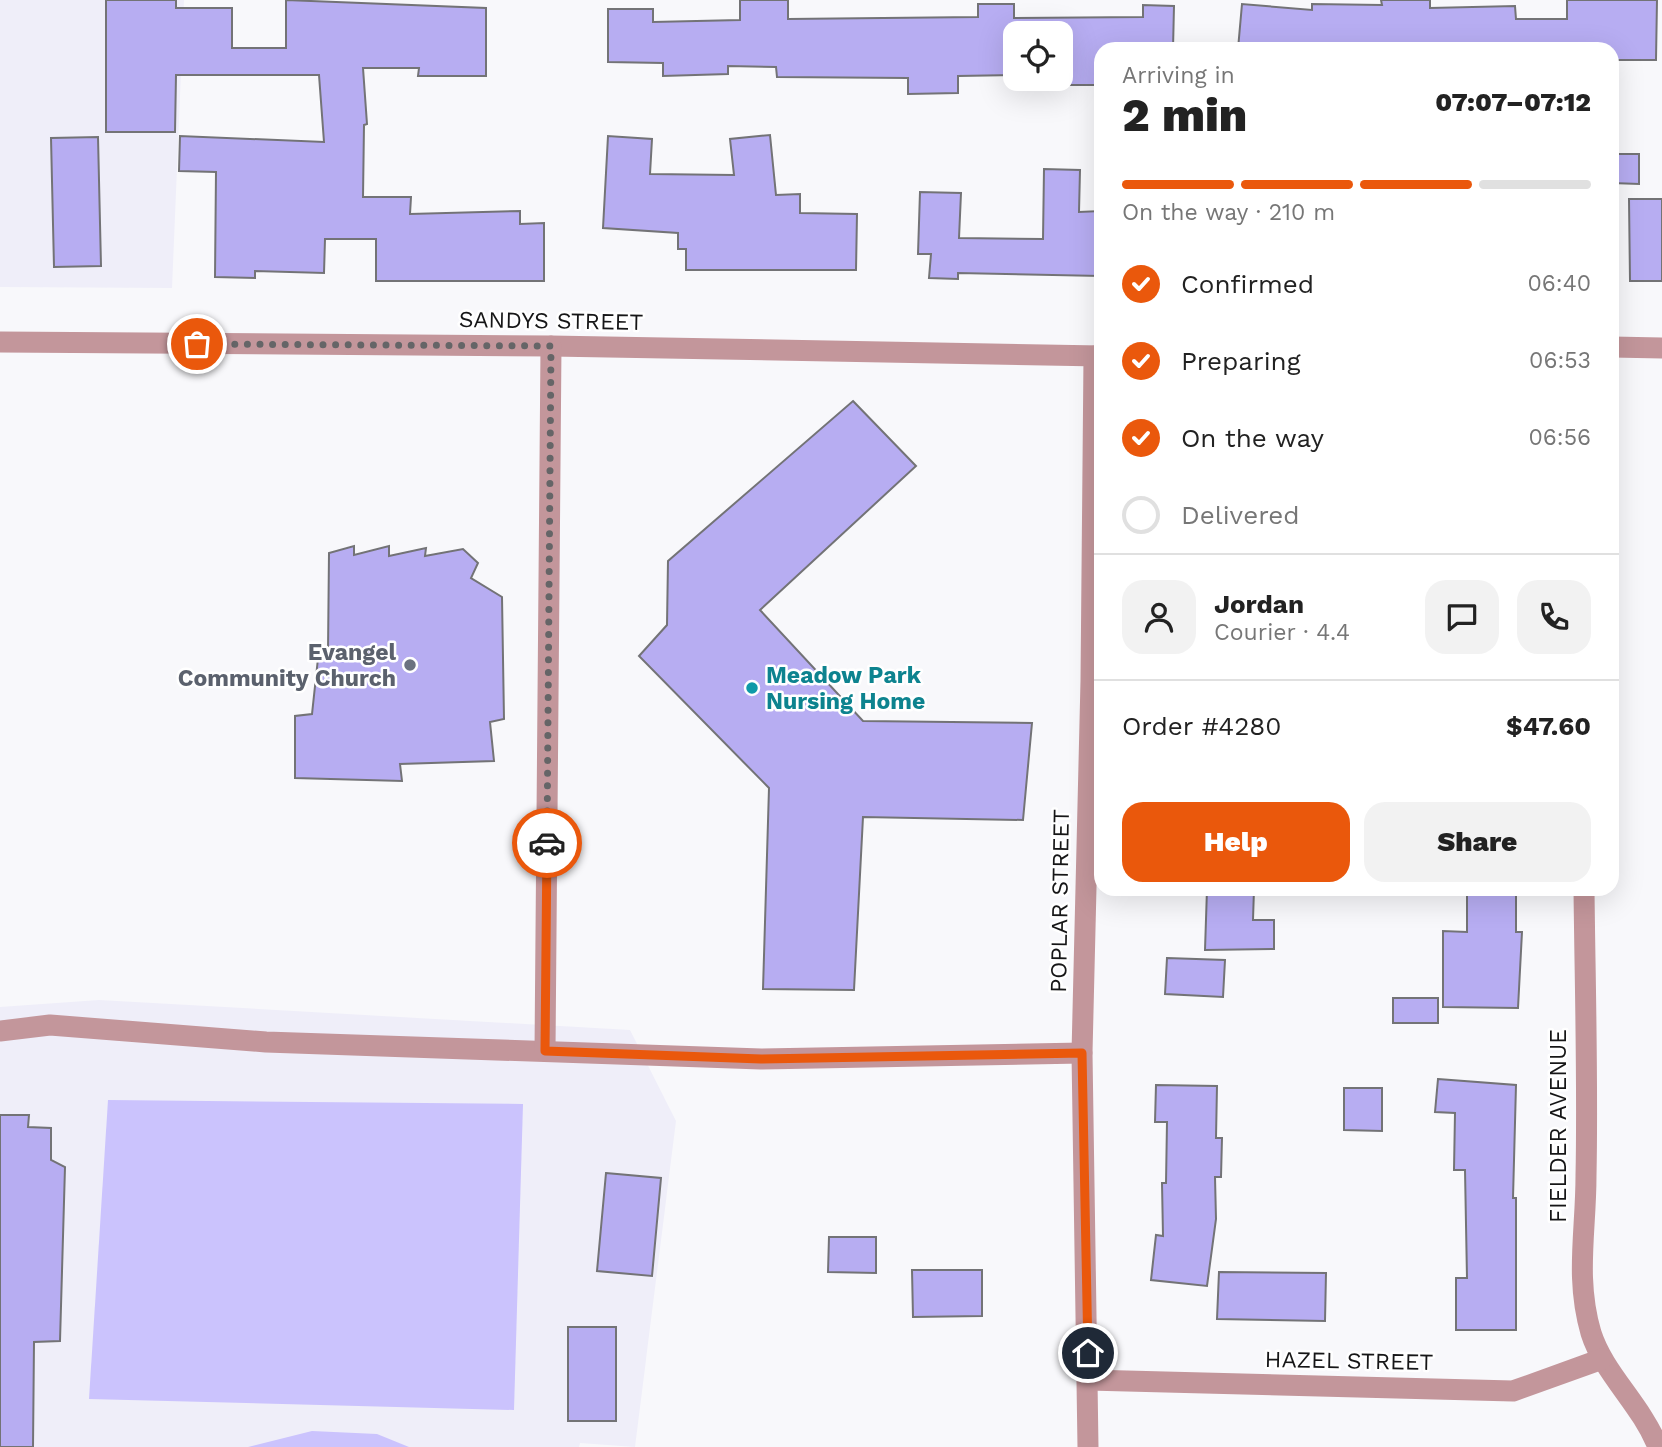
<!DOCTYPE html>
<meta charset="utf-8">
<style>
body{margin:0;font-family:"Work Sans",sans-serif;background:#f2f2f2;color:#222;height:100vh;display:flex;flex-direction:column;font-size:26px;white-space:nowrap}
*{box-sizing:border-box;margin:0}
p{font-size:23px;color:#767676}
.icon{flex:none;width:38px;height:38px;fill:none;stroke:currentColor;stroke-width:2;stroke-linecap:round;stroke-linejoin:round}
.map{position:relative;flex:1;overflow:hidden}
.side{position:absolute;left:1094px;top:42px;width:525px;height:854px;display:flex;flex-direction:column;background:#fff;border-radius:21px;box-shadow:0 7px 28px #0002}
.side>*{flex:none}
.fabs{position:absolute;left:1003px;top:21px;display:grid;gap:14px}
.fabs a{display:grid;place-items:center;width:70px;height:70px;border-radius:14px;background:#fff;box-shadow:0 7px 28px #0002;font-size:35px}
.pin{position:absolute;display:grid;place-items:center;width:60px;height:60px;color:#fff;margin:-30px;border:4px solid #fff;border-radius:50%;box-shadow:0 2px 7px #0007}
.courier{position:absolute;display:grid;place-items:center;width:70px;height:70px;margin:-35px;border:5px solid #ea580c;border-radius:50%;background:#fff;color:#222;box-shadow:0 2px 9px #0007}
.overview em{font-style:normal;font-weight:800}
.overview div{display:flex;flex-direction:column-reverse}
.overview{display:flex;align-items:center;justify-content:space-between;height:119px;padding:0 28px}
h1{font-size:46px;font-weight:800;line-height:52px}
.bar{display:grid;grid-template-columns:repeat(4,1fr);gap:10px 7px;align-content:center;height:84px;padding:0 28px}
.bar i{height:9px;border-radius:5px;background:#e0e0e0}
.bar .active{background:#ea580c}
.bar p{grid-column:span 4}
.line{display:flex;align-items:center;gap:18px;padding:0 28px;border-top:2px solid #e0e0e0}
.line div{flex:1}
.round{display:grid;place-items:center;flex:none;width:74px;height:74px;border-radius:21px;background:#f2f2f2}
ol{padding:0 28px;list-style:none}
li{display:flex;align-items:center;gap:21px;height:77px}
li p{margin-inline-start:auto}
li .icon{padding:7px;border-radius:50%;background:#ea580c;color:#fff;stroke-width:4}
li:last-child{color:#767676}
li i{width:38px;height:38px;border:4px solid #e0e0e0;border-radius:50%}
.primary-button{display:flex;gap:14px;margin-top:auto;padding:14px 28px}
.primary-button a{flex:1;height:80px;border-radius:21px;background:#ea580c;color:#fff;font-size:28px;font-weight:800;line-height:80px;text-align:center}
.primary-button a+a{background:#f2f2f2;color:#222}
.map>svg:first-child{display:block}
.built{fill:#efeef9}
.green{fill:#cbc3fd}
.building{fill:#b7adf2;stroke:#737376;stroke-width:2}
.lines{fill:none;stroke-linecap:round;stroke-linejoin:round}
.minor{stroke:#c3969b;stroke-width:21}
.done{stroke:#656567;stroke-width:7;stroke-dasharray:0 12.6}
.route{stroke:#ea580c;stroke-width:9}
.worship-dot{fill:#6b7280;stroke:#fff;stroke-width:2.5}
.culture-dot{fill:#0f9aa8;stroke:#fff;stroke-width:2.5}
.labels{text-anchor:middle;dominant-baseline:central;stroke-width:5;stroke-linejoin:round;paint-order:stroke}
.street-label{font-size:23px;fill:#161617;stroke:#fff}
.worship-label{font-size:23px;font-weight:bold;fill:#5b616d;stroke:#fff;text-anchor:end}
.culture-label{font-size:23px;font-weight:bold;fill:#0d838f;stroke:#fff;text-anchor:start}
</style>
<div class="map">
<svg width="1662" height="1447" viewBox="0 0 1662 1447">
<rect width="100%" height="100%" fill="#f8f8fb"/>
<!-- built -->
<g class="built">
<polygon points="0,0 184,0 172,288 0,287"/>
<polygon points="99,1000 630,1030 676,1121 635,1447 580,1443 579,1447 0,1447 0,1007"/>
</g>
<!-- green -->
<g class="green">
<polygon points="108,1100 523,1104 514,1410 89,1399"/>
<polygon points="312,1431 377,1434 409,1447 248,1447"/>
</g>
<!-- building -->
<g class="building">
<polygon points="106,0 176,0 176,8 232,8 232,48 286,48 286,0 486,8 486,76 418,76 419,68 363,68 367,124 364,125 363,197 411,197 410,214 520,211 520,224 544,223 544,281 376,281 376,239 325,239 324,273 255,271 255,278 215,277 216,172 179,171 180,136 324,142 319,75 176,75 175,132 106,132"/>
<polygon points="740,0 788,0 788,19 978,17 978,4 1014,4 1014,18 1143,17 1143,5 1174,6 1173,49 1101,49 1101,85 1046,85 1046,79 1060,79 1060,33 1015,33 1015,75 958,76 958,93 908,94 908,78 777,77 776,67 728,66 728,74 663,76 663,63 608,62 608,9 653,9 653,22 740,20"/>
<polygon points="1381,0 1430,0 1430,8 1515,6 1516,19 1567,19 1567,0 1657,0 1656,60 1612,60 1612,49 1238,49 1242,4 1312,10 1312,4 1382,5"/>
<polygon points="770,135 776,195 800,194 800,213 857,214 856,270 686,270 686,249 678,249 678,233 603,228 608,136 652,139 650,174 734,175 730,139"/>
<polygon points="98,137 101,266 54,267 51,138"/>
<polygon points="1612,154 1639,154 1639,184 1612,183"/>
<polygon points="1044,169 1080,170 1079,212 1101,211 1101,276 958,273 958,279 929,278 931,254 918,254 920,192 961,193 959,238 1043,239"/>
<polygon points="1629,199 1662,199 1662,281 1630,281"/>
<polygon points="853,401 916,466 760,610 863,721 1032,723 1023,820 863,817 854,990 763,989 769,788 639,656 667,625 668,561"/>
<polygon points="354,546 354,555 389,546 389,556 426,548 425,556 463,549 478,563 471,578 502,597 504,719 490,722 494,761 400,764 402,781 295,778 295,716 312,714 319,649 328,652 329,553"/>
<polygon points="1207,889 1254,889 1253,920 1274,920 1274,949 1205,950"/>
<polygon points="1467,889 1516,889 1516,932 1522,932 1518,1008 1443,1007 1443,931 1467,932"/>
<polygon points="1167,958 1225,960 1223,997 1165,994"/>
<rect x="1393" y="998" width="45" height="25"/>
<polygon points="1438,1079 1516,1085 1513,1198 1516,1198 1516,1330 1456,1330 1456,1278 1467,1278 1465,1170 1454,1170 1455,1113 1435,1112"/>
<polygon points="1156,1085 1217,1086 1216,1138 1222,1138 1221,1177 1215,1177 1216,1219 1207,1286 1151,1280 1156,1235 1163,1236 1162,1183 1166,1183 1167,1122 1155,1122"/>
<polygon points="1344,1088 1382,1088 1382,1131 1344,1130"/>
<polygon points="0,1115 29,1115 28,1127 51,1128 51,1160 65,1167 60,1341 34,1342 33,1447 0,1447"/>
<polygon points="606,1173 661,1178 652,1276 597,1271"/>
<polygon points="829,1237 876,1237 876,1273 828,1272"/>
<polygon points="912,1270 982,1270 982,1316 913,1317"/>
<polygon points="1219,1272 1326,1273 1325,1321 1217,1319"/>
<rect x="568" y="1327" width="48" height="94"/>
</g>
<g class="lines">
<!-- minor -->
<g class="minor">
<polyline points="0,342 551,346 1101,356"/>
<polyline points="1612,347 1662,348"/>
<path d="M1584,889C1585,984 1588,1080 1586,1176C1586,1232 1575,1278 1591,1333C1604,1374 1641,1404 1658,1447"/>
<polyline points="0,1031 50,1025 266,1042 761,1059 1082,1053"/>
<polyline points="545,1051 551,346"/>
<polyline points="1088,1380 1513,1391 1602,1359"/>
<polyline points="1088,1447 1082,1053 1091,681 1094,356"/>
</g>
</g>
<g class="lines">
<!-- done -->
<polyline class="done" points="197,344 551,346 547,843"/>
<!-- route -->
<polyline class="route" points="547,843 545,1051 761,1059 1082,1053 1088,1353"/>
</g>
<!-- markers -->
<circle class="worship-dot" cx="410" cy="665" r="7"/>
<circle class="culture-dot" cx="752" cy="688" r="7"/>
<g class="labels">
<!-- street labels -->
<g class="street-label">
<text transform="translate(551 321) rotate(1)">SANDYS STREET</text>
<text transform="translate(1060 901) rotate(-89)">POPLAR STREET</text>
<text transform="translate(1558 1126) rotate(-90)">FIELDER AVENUE</text>
<text transform="translate(1349 1361) rotate(1)">HAZEL STREET</text>
</g>
<!-- worship labels -->
<g class="worship-label">
<text x="396" y="652">Evangel<tspan x="396" dy="26">Community Church</tspan></text>
</g>
<!-- culture labels -->
<g class="culture-label">
<text x="766" y="675">Meadow Park<tspan x="766" dy="26">Nursing Home</tspan></text>
</g>
</g>
</svg>
<div class="fabs">
<a><svg class="icon" aria-label="locate" viewBox="0 0 24 24"><circle cx="12" cy="12" r="6"/><path d="M12 2v4M12 18v4M2 12h4M18 12h4"/></svg></a>
</div>
<div class="pin" style="left:197px;top:344px;background:#ea580c"><svg class="icon" aria-label="bag" viewBox="0 0 24 24"><path d="M5 8h14l-1 12H6zM9 8a3 3 0 0 1 6 0"/></svg></div>
<div class="pin" style="left:1088px;top:1353px;background:#1f2937"><svg class="icon" aria-label="home" viewBox="0 0 24 24"><path d="M3 11l9-7 9 7M6 9v11h12V9"/></svg></div>
<div class="courier" style="left:547px;top:843px"><svg class="icon" aria-label="car" viewBox="0 0 24 24"><path d="M5 17H2v-5l4-1 3-4h7l3 4 3 1v5h-3M9 17h6M6 11h13"/><circle cx="7" cy="17" r="2"/><circle cx="17" cy="17" r="2"/></svg></div>
<section class="side">
<div class="overview"><div><h1>2 min</h1><p>Arriving in</p></div><em>07:07–07:12</em></div>
<div class="bar"><i class="active"></i><i class="active"></i><i class="active"></i><i></i><p>On the way · 210 m</p></div>
<ol>
<li><svg class="icon" aria-label="check" viewBox="0 0 24 24"><path d="M5 12l5 5 9-10"/></svg>Confirmed<p>06:40</p></li>
<li><svg class="icon" aria-label="check" viewBox="0 0 24 24"><path d="M5 12l5 5 9-10"/></svg>Preparing<p>06:53</p></li>
<li><svg class="icon" aria-label="check" viewBox="0 0 24 24"><path d="M5 12l5 5 9-10"/></svg>On the way<p>06:56</p></li>
<li><i></i>Delivered</li>
</ol>
<div class="line" style="height:126px"><a class="round"><svg class="icon" aria-label="person" viewBox="0 0 24 24"><circle cx="12" cy="8" r="4"/><path d="M4 21q1-7 8-7t8 7"/></svg></a><div><b>Jordan</b><p>Courier · 4.4</p></div><a class="round"><svg class="icon" aria-label="chat" viewBox="0 0 24 24"><path d="M4 5h16v11H9l-5 4z"/></svg></a><a class="round"><svg class="icon" aria-label="phone" viewBox="0 0 24 24"><path d="M5 4h4l2 5-3 2q2 4 5 5l2-3 5 2v4C11 20 4 13 5 4z"/></svg></a></div>
<div class="line" style="height:91px"><div>Order #4280</div><b>$47.60</b></div>
<div class="primary-button"><a>Help</a><a>Share</a></div>
</section>
</div>
